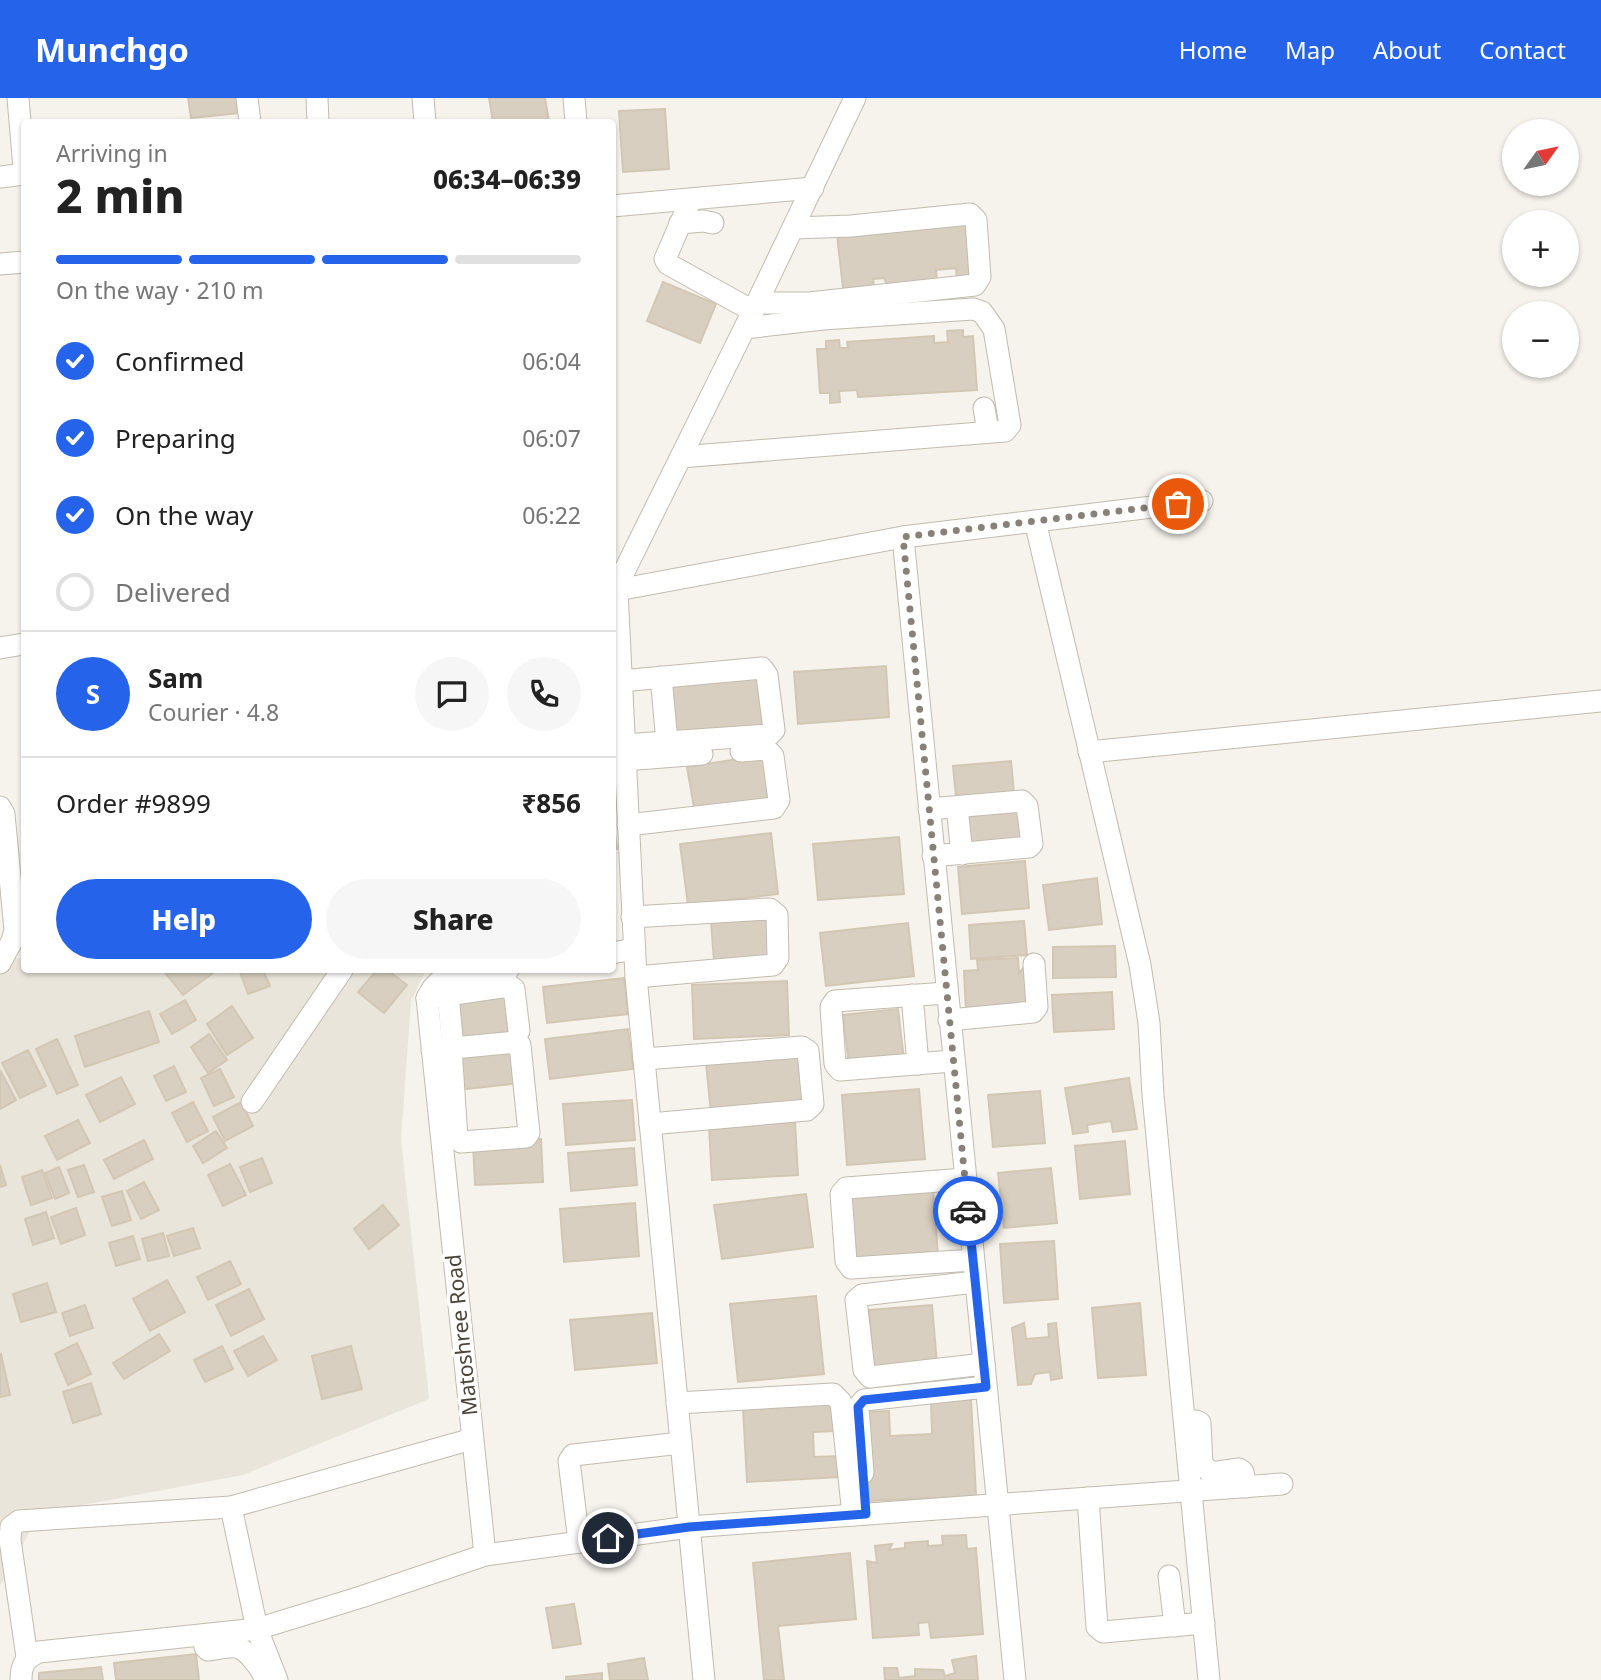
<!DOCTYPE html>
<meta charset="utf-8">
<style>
body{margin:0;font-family:"Noto Sans",sans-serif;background:#f6f6f6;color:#222;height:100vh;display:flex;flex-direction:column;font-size:26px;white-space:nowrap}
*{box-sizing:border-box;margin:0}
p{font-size:23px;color:#767676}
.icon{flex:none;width:38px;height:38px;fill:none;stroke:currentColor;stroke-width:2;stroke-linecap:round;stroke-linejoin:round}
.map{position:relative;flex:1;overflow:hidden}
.panel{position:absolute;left:21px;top:21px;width:595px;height:854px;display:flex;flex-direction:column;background:#fff;border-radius:7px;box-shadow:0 2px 5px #0004}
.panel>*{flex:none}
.needle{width:46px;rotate:57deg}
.fabs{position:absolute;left:1502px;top:21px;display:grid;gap:14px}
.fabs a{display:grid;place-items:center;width:77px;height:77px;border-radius:50%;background:#fff;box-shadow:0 2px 5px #0004;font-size:35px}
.pin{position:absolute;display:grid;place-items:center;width:60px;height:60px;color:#fff;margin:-30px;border:4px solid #fff;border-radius:50%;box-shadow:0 2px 7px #0007}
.courier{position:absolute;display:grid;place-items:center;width:70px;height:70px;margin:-35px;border:5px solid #2563eb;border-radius:50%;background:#fff;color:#222;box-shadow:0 2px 9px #0007}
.headline em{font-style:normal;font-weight:800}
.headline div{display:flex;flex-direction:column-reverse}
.headline{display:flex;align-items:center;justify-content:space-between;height:119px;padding:0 35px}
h1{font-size:46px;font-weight:800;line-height:52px}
.bar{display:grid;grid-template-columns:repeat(4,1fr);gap:10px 7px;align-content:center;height:84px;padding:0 35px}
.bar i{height:9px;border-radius:5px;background:#e0e0e0}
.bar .selected{background:#2563eb}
.bar p{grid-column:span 4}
.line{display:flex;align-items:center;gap:18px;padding:0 35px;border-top:2px solid #e0e0e0}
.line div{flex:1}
.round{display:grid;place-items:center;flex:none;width:74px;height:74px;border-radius:37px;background:#f6f6f6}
ol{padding:0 35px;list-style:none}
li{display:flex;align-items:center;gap:21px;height:77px}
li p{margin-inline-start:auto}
li .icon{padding:7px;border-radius:50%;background:#2563eb;color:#fff;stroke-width:4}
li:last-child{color:#767676}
li i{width:38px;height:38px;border:4px solid #e0e0e0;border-radius:50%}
.button{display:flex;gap:14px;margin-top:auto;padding:14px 35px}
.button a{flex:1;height:80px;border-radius:42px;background:#2563eb;color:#fff;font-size:28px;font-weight:800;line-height:80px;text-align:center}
.button a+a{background:#f6f6f6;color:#222}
header{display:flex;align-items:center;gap:42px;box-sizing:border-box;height:98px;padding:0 35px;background:#2563eb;color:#fff}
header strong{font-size:33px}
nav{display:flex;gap:38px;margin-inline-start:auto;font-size:24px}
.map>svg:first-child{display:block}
.residential{fill:#eae5da}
.building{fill:#d8cfc1;stroke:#d3c7b4;stroke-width:2}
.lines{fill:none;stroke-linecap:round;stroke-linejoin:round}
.minor-casing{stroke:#c2bbae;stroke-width:23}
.minor{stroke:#fff;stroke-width:21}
.done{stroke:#878178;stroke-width:7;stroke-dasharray:0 12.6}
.route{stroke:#2563eb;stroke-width:9}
.labels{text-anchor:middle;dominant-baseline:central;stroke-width:7;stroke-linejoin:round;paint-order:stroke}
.street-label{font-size:21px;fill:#4b4439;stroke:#fff}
</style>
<header>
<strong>Munchgo</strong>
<nav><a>Home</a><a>Map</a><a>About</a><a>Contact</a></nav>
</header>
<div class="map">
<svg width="1601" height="1582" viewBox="0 0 1601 1582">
<rect width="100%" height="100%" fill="#f6f3ec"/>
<!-- residential -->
<polygon class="residential" points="24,859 24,872 426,872 411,903 401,1041 429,1301 243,1377 40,1415 0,1488 0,863"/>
<!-- building -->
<g class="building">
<polygon points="188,0 238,0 240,15 191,20"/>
<polygon points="489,0 545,0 549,23 493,24"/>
<polygon points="665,11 669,71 623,74 619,13"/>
<polygon points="969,124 975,179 957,181 956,170 936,172 937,183 886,188 885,180 873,181 875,196 844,199 837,137"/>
<polygon points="663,184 716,206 700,245 647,223"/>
<polygon points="963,232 963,239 973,238 977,292 858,299 857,292 839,293 840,304 830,305 830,295 820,295 817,251 826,251 826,243 839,242 840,250 848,250 847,244 934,238 934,245 948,244 947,233"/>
<polygon points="886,568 889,619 798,626 794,574"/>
<polygon points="763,576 768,633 674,641 669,584"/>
<polygon points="764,657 772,703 695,715 687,669"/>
<polygon points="1011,663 1014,695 956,699 953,668"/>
<polygon points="1025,706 1029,744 964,752 959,715"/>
<polygon points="612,714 617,751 612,751"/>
<polygon points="771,735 778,796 688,807 680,746"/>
<polygon points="899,739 904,796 818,802 813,746"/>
<polygon points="1025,763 1029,810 962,816 958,769"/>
<polygon points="1097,780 1102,826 1049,832 1043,787"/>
<polygon points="768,820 771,862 714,863 711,824"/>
<polygon points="1024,823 1027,857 971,861 969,827"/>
<polygon points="908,825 914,878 826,888 820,835"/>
<polygon points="1115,848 1116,879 1053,880 1053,849"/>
<polygon points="1018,860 1019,875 1030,862 1033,911 966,914 964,873 978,872 977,862"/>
<polygon points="163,872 217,872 183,897"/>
<polygon points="247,872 263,872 270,888 248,896 240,874"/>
<polygon points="377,872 387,872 407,887 384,915 358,894"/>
<polygon points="624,880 628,916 547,925 543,889"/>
<polygon points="787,883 789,937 694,941 692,887"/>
<polygon points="510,893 514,934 456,940 452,899"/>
<polygon points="1112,894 1114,931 1054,934 1052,897"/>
<polygon points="185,902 196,922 172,936 160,916"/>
<polygon points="232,908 253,940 227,957 207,926"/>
<polygon points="898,911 904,962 849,968 843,917"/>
<polygon points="149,913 159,944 85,969 75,938"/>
<polygon points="628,931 633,971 550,981 545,941"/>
<polygon points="209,936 227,962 208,975 191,949"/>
<polygon points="57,941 78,987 57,996 36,951"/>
<polygon points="516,946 520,985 458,992 454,954"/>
<polygon points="28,952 46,988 20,1000 2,965"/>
<polygon points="803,956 807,1006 711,1015 706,965"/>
<polygon points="174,968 186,994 166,1003 154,978"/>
<polygon points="220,971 234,999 214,1008 201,980"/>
<polygon points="0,972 16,1002 0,1011"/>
<polygon points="121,979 135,1006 100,1024 86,997"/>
<polygon points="1129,980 1137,1031 1113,1034 1111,1023 1087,1027 1088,1034 1073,1036 1065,990"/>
<polygon points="919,991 925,1061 847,1067 842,997"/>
<polygon points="1040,993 1045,1045 993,1049 988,997"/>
<polygon points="632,1002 635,1042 566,1047 563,1006"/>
<polygon points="193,1004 208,1033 187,1044 172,1015"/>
<polygon points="241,1004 253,1028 225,1043 213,1019"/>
<polygon points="78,1022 90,1045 57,1062 45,1038"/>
<polygon points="795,1024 798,1077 712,1082 709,1029"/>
<polygon points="216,1033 227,1050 203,1065 193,1048"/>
<polygon points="541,1041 543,1084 475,1087 473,1044"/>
<polygon points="144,1042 153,1061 114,1081 104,1062"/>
<polygon points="1125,1043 1130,1096 1080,1101 1075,1048"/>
<polygon points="634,1050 637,1087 571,1093 568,1055"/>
<polygon points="262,1060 272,1085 250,1094 240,1069"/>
<polygon points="230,1066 246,1097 223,1108 208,1077"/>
<polygon points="0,1067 6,1087 0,1089"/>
<polygon points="84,1067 94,1094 78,1099 68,1072"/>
<polygon points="59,1069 69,1095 55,1101 45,1075"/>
<polygon points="1051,1070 1057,1125 1004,1130 998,1075"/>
<polygon points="42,1072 52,1100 31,1107 22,1079"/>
<polygon points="144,1084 159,1112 141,1121 127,1093"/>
<polygon points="933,1091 938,1158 856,1163 851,1096"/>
<polygon points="122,1093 131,1122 112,1128 102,1099"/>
<polygon points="806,1096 813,1149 722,1161 714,1107"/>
<polygon points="635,1105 639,1158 564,1164 560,1111"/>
<polygon points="383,1107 399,1127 369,1151 354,1131"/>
<polygon points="76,1110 85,1137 61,1146 51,1119"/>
<polygon points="46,1114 54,1140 33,1147 25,1121"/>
<polygon points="193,1130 200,1150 174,1158 167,1138"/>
<polygon points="163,1135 169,1158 148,1163 142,1141"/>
<polygon points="133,1138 140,1161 116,1168 109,1145"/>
<polygon points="1054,1143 1058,1201 1004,1205 1000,1146"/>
<polygon points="230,1163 241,1186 208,1202 197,1179"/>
<polygon points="167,1182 185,1214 150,1233 133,1201"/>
<polygon points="47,1185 56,1214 21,1224 13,1196"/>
<polygon points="249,1191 264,1221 231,1238 216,1207"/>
<polygon points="816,1198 824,1276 738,1284 730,1206"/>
<polygon points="1140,1205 1146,1277 1098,1280 1092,1210"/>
<polygon points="85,1207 93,1230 70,1238 62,1215"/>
<polygon points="932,1207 937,1266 874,1270 869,1212"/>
<polygon points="652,1215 657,1265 575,1272 570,1222"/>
<polygon points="1024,1225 1026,1241 1049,1239 1048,1226 1056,1225 1062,1280 1051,1282 1050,1274 1035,1276 1031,1286 1018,1287 1012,1230"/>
<polygon points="159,1236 170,1253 124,1281 113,1265"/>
<polygon points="263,1238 277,1262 248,1278 234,1253"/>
<polygon points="77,1245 91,1276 68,1287 55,1256"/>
<polygon points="222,1248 233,1271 205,1284 194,1262"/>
<polygon points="351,1248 362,1291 322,1301 312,1258"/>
<polygon points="1,1256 10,1297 0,1299 0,1257"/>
<polygon points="91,1285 101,1316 73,1325 63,1294"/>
<polygon points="971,1301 976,1398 869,1403 865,1314 889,1313 890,1338 932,1336 931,1303"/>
<polygon points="835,1306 836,1333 813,1334 814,1359 839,1358 840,1379 747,1384 743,1311"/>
<polygon points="966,1437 967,1451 976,1450 983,1536 931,1540 929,1524 918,1525 919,1537 873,1540 867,1463 877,1465 875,1448 892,1446 889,1452 905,1450 905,1445 928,1443 928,1448 943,1447 942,1438"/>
<polygon points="850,1455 856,1521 778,1528 784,1582 764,1582 753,1465"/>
<polygon points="574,1506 581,1546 553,1550 546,1510"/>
<polygon points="196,1556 199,1582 116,1582 114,1565"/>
<polygon points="976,1558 978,1582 885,1582 884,1570 897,1570 899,1580 915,1578 915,1571 943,1572 945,1578 955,1575 952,1562"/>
<polygon points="644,1560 648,1582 610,1582 608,1566"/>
<polygon points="101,1569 103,1582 39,1582 39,1575"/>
<polygon points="602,1575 602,1582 566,1582 566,1579"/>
</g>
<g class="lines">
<defs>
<g id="minor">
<polyline points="18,0 24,70"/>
<polyline points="247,0 250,24"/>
<polyline points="317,0 318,24"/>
<polyline points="423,0 425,24"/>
<polyline points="574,0 576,24"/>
<polyline points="0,79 24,76"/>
<polyline points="691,101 665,161 668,166 753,213"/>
<polyline points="612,108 813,90"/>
<polyline points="680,125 703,123 713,125"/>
<polyline points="0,166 24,164"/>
<polyline points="757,205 809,205 975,187 980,179 976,122 970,116 851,128 794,130"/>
<polyline points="984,310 988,334"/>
<polyline points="681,359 1005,333 1010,327 994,231 982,214 973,211 823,221 745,230"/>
<polyline points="1035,423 1140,867 1149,925 1153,997 1209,1582"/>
<polyline points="903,439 1015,1582"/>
<polyline points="612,493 903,439 1202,403"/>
<polyline points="617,493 636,879 704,1582"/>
<polyline points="612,498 753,213 855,0"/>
<polyline points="0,550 24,546"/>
<polyline points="661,579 667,644"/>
<polyline points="621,583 762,570 767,577 774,632 769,637 623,647"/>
<polyline points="1089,654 1601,603"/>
<polyline points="624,662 702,656"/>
<polyline points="0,709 4,716 15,832 12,843 0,865"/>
<polyline points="957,709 962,756"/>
<polyline points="929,711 1022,703 1027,708 1032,746 1029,749 933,758"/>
<polyline points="628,727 774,710 779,702 773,658 766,651 741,653"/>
<polyline points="632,819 770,811 777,817 778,860 773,867 636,879"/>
<polyline points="612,855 634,851"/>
<polyline points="946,895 835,903 831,909 835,966 840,972 953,963"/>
<polyline points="448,897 452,939"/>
<polyline points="912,897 918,966"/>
<polyline points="427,900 510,888 514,891 519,933"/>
<polyline points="949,922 1033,914 1037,909 1034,866"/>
<polyline points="432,952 517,944 520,947 529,1035 526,1039 461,1044 457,1040 451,950"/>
<polyline points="644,961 802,949 808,953 813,1006 807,1012 650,1026"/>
<polyline points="252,1004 342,872"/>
<polyline points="965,1081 846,1090 841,1096 846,1163 851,1170 973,1162"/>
<polyline points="975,1184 862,1197 856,1202 864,1272 870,1279 984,1266"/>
<polyline points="677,1305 833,1296 841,1304 853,1417"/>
<polyline points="1185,1323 1196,1323 1200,1325 1202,1366 1211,1375 1239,1371 1243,1374 1246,1389"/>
<polyline points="863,1375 858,1309 864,1302 986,1289"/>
<polyline points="1088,1400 1097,1529 1103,1534 1204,1525"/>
<polyline points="579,1444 569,1363 573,1357 681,1345"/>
<polyline points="485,1457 427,900 433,890 441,882 508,872"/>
<polyline points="1169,1478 1175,1528"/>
<path d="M203,1537L205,1549L208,1552C217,1551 227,1548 236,1549C247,1551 263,1572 265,1582"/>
<polyline points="27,1559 10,1442 11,1429 19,1423 231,1409"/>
<path d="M21,1582C21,1567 25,1560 39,1554L257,1531L361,1499L485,1457L689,1429L1282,1386"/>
<polyline points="277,1582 257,1531 231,1409 472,1341"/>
</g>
</defs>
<!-- minor casing -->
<use href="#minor" class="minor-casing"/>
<!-- minor -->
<use href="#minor" class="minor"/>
</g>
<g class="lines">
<!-- done -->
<polyline class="done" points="968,1113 903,439 1178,406"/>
<!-- route -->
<polyline class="route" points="608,1440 689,1429 866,1416 858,1309 864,1302 986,1289 968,1113"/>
</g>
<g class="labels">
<!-- street labels -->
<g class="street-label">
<text transform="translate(461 1237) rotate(-96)">Matoshree Road</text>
</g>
</g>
</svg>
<div class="fabs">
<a><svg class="needle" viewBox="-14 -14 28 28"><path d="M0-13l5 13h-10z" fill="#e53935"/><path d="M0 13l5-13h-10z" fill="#767676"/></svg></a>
<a>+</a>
<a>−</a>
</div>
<div class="pin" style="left:1178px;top:406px;background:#ea580c"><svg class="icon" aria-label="bag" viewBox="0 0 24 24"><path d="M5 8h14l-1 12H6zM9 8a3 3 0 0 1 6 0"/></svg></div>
<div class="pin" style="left:608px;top:1440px;background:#1f2937"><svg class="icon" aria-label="home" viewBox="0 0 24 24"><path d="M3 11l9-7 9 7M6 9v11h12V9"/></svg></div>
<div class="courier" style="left:968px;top:1113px"><svg class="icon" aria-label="car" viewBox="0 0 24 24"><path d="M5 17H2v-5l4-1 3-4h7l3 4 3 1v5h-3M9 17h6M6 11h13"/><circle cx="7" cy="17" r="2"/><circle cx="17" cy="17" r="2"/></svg></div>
<section class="panel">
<div class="headline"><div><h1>2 min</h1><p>Arriving in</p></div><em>06:34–06:39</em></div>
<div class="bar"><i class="selected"></i><i class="selected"></i><i class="selected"></i><i></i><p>On the way · 210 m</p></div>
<ol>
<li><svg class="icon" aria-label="check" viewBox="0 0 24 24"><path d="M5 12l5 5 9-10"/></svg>Confirmed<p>06:04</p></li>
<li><svg class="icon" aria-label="check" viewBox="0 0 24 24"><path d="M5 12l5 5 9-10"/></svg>Preparing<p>06:07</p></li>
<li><svg class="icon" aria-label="check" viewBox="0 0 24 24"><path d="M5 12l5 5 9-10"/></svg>On the way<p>06:22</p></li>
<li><i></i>Delivered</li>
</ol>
<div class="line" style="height:126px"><b class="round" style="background:#2563eb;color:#fff">S</b><div><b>Sam</b><p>Courier · 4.8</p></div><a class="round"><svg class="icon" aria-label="chat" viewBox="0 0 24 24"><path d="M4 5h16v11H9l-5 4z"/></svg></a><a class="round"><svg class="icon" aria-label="phone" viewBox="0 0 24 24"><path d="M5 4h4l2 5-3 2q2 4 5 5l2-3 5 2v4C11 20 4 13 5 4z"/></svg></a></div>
<div class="line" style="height:91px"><div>Order #9899</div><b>₹856</b></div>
<div class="button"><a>Help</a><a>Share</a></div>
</section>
</div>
